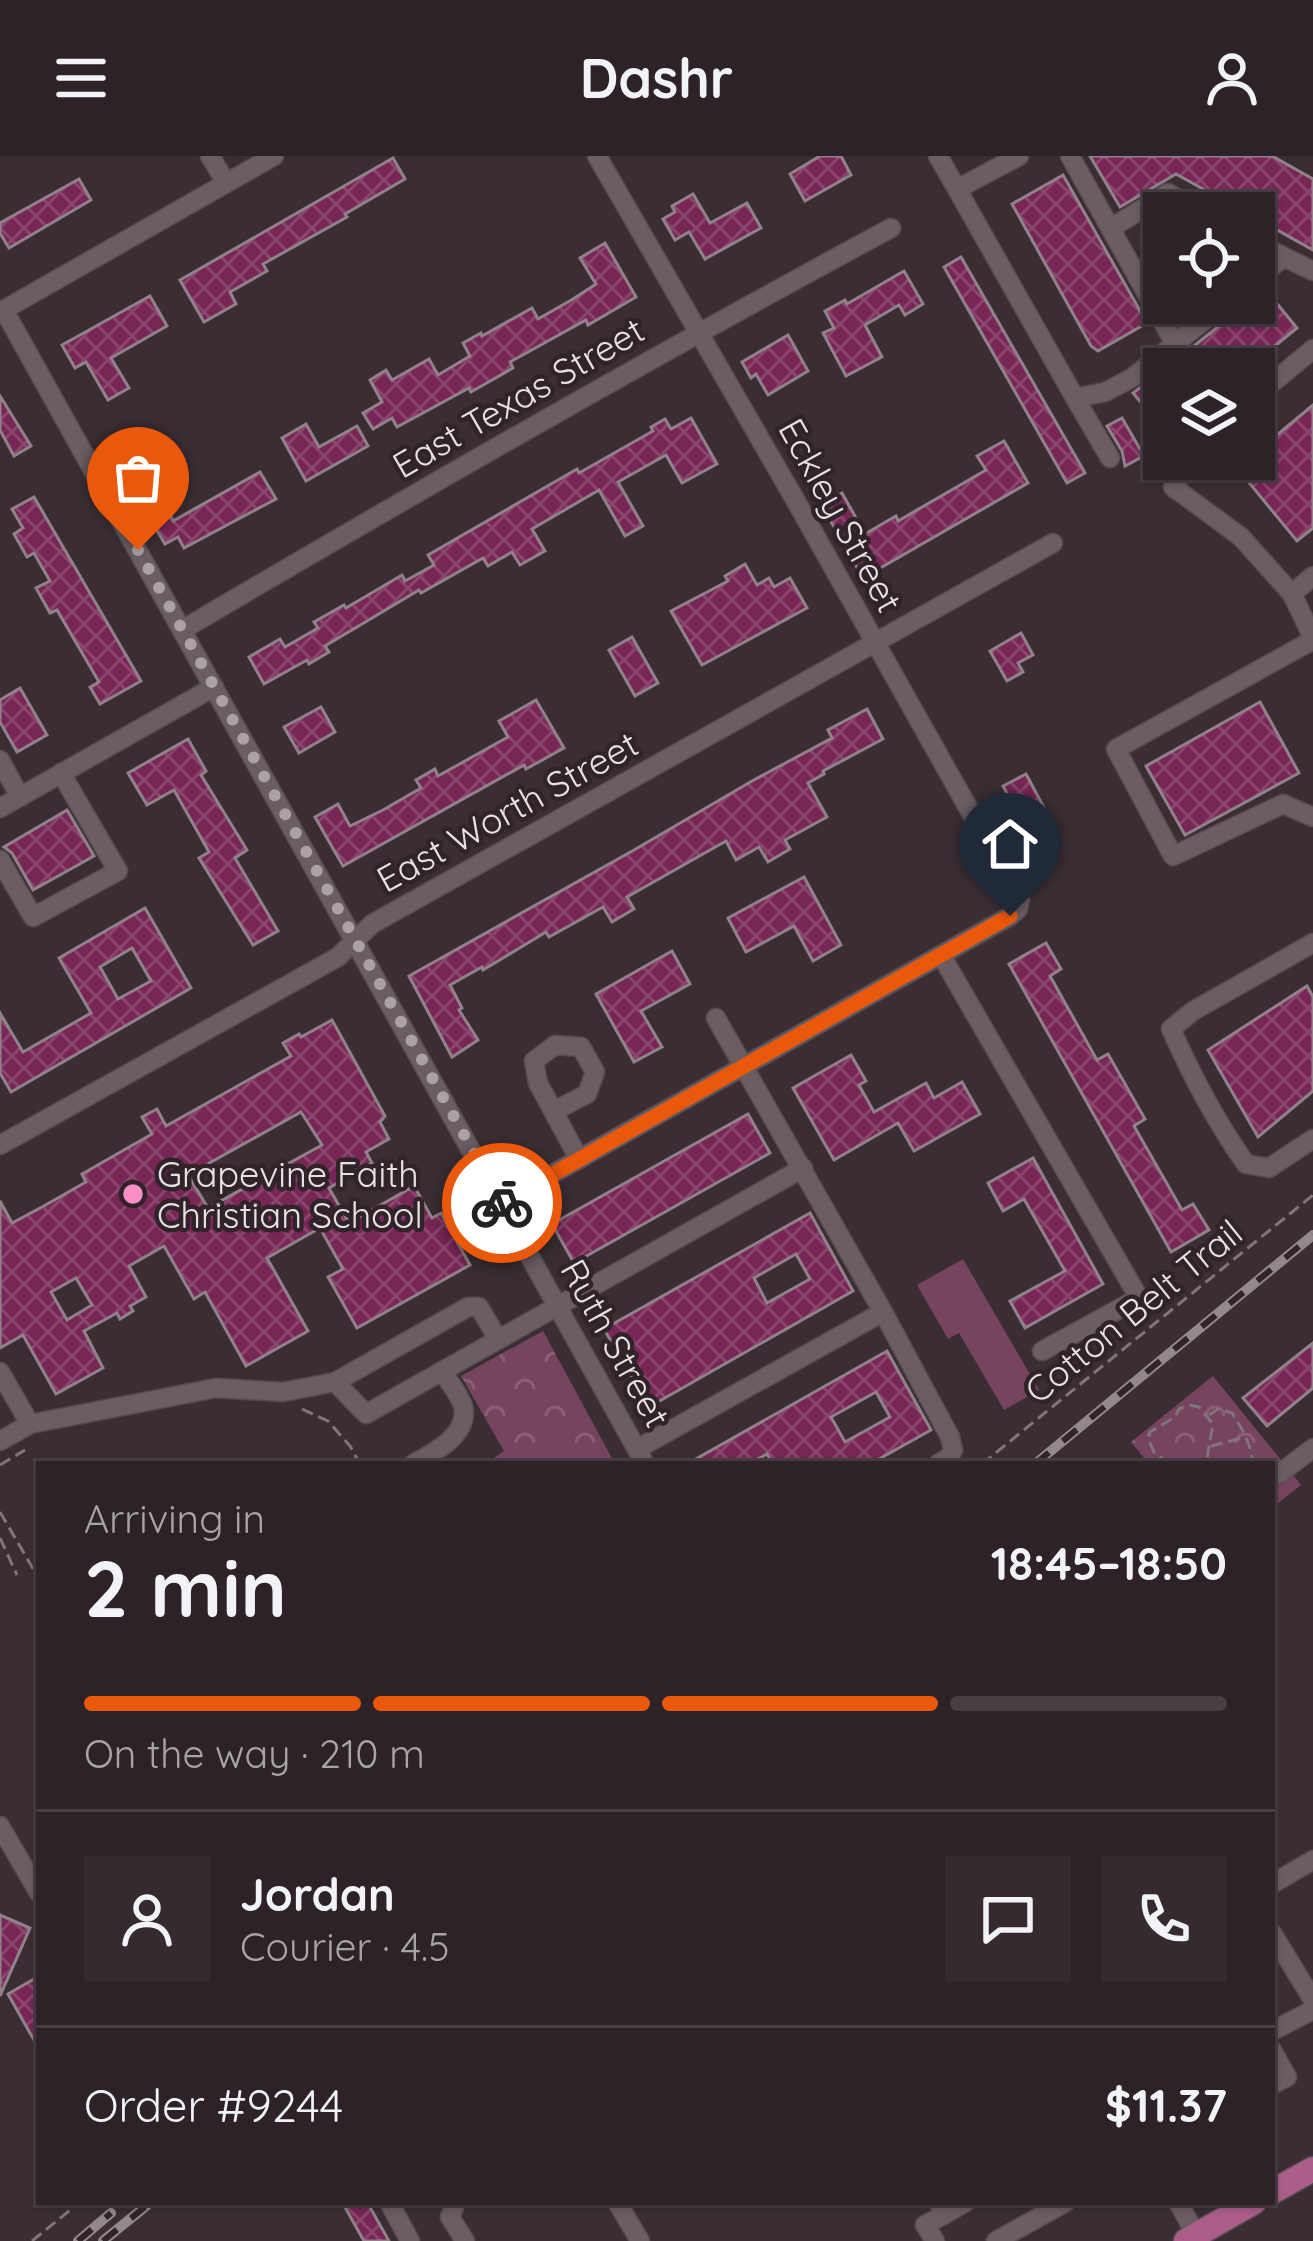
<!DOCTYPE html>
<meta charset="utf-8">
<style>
body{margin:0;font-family:Quicksand,sans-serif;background:#342a2f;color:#f1f3f6;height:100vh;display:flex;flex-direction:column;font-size:45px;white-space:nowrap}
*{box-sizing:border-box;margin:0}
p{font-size:39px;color:#a6a4a7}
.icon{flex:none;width:66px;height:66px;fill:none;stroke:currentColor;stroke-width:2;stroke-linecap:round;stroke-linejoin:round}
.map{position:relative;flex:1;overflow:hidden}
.side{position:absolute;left:36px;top:1305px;width:1239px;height:744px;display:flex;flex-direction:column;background:#2c2227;border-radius:0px;box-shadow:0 3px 9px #0004,0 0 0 3px #483f44}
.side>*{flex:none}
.buttons{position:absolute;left:1143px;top:36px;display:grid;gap:24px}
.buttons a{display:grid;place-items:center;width:132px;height:132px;border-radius:0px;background:#2c2227;box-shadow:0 3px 9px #0004,0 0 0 3px #483f44;font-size:60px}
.pin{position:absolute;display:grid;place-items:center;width:102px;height:102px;color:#fff;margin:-123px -51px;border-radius:50% 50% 50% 0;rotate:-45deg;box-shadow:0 0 12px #0007}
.pin .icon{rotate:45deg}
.courier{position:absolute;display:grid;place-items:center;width:120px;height:120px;margin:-60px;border:9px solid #ea580c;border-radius:50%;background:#fff;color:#222;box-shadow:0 3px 15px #0007}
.overview em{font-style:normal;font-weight:700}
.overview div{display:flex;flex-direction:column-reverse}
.overview{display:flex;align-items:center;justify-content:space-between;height:204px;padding:0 48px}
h1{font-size:78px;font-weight:700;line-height:90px}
.bar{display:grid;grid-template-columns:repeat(4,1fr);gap:18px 12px;align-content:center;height:144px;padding:0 48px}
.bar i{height:15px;border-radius:9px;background:#483f44}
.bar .selected{background:#ea580c}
.bar p{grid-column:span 4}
.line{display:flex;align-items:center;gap:30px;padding:0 48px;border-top:3px solid #483f44}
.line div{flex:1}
.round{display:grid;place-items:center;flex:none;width:126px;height:126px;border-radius:0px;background:#342a2f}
header{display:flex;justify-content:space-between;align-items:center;height:156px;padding:0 48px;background:#2c2227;font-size:54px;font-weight:700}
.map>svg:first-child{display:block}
.forest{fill:url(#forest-crowns)}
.pitch{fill:#77445f}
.building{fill:url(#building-cross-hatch);stroke:#918289;stroke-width:3;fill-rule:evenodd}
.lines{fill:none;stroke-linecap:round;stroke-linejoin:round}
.minor-casing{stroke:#554b50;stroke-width:21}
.major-casing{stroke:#554b50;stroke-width:27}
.path{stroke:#7f757a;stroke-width:3;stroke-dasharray:12 6;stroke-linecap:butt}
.minor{stroke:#6a5d63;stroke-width:18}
.major{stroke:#ab5e89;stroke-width:24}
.rail-casing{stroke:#92888d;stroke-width:10}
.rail{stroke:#30242a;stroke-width:6;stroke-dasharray:18;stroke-linecap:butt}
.done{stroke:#aba2a6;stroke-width:12;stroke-dasharray:0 21.6}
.route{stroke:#ea580c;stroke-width:15}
.poi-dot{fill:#fa8fc7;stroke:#30242a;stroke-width:4.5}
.labels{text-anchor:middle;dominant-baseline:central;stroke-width:9;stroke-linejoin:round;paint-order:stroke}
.street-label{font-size:36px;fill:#e8e0e4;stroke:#30242a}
.poi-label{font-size:36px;fill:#e8e0e4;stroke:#30242a;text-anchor:start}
</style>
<header><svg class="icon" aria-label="menu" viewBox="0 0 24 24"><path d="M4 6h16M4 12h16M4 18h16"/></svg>Dashr<svg class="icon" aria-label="person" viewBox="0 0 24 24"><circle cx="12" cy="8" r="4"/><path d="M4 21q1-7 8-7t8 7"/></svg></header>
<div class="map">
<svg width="1313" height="2085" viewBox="0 0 1313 2085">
<defs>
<pattern id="forest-crowns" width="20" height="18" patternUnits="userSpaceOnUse" patternTransform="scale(3)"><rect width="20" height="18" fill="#77445f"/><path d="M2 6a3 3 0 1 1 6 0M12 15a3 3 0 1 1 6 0" fill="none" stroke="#8a5f76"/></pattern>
<pattern id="building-cross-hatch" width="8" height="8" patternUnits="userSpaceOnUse" patternTransform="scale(3)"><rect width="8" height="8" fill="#782656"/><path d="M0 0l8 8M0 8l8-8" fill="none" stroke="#8b456e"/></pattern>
</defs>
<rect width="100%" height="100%" fill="#3a2e34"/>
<!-- forest -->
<g class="forest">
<polygon points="543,1175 615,1308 499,1308 495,1301 504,1295 461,1220"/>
<polygon points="1213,1220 1301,1329 1272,1352 1272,1308 1149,1308 1131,1286"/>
</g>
<!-- pitch -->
<polygon class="pitch" points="963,1103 1039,1234 1004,1254 959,1177 948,1183 917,1129"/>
<!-- building -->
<g class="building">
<polygon points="820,0 841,0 851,19 805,45 790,18"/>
<polygon points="1090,0 1272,0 1313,23 1313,94 1254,61 1254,57 1246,57 1176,18 1120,51"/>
<polygon points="393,2 405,23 345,58 347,61 263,108 267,115 230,136 236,148 204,166 180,124"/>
<polygon points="1063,19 1147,167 1098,195 1091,190 1012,48"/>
<polygon points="79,23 91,44 9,92 0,77 0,67"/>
<polygon points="693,38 710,67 747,47 761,72 705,103 689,76 675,84 663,63 675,56 672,50"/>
<polygon points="605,87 636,141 588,169 586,164 510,206 513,212 471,236 469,232 397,271 392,262 373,273 363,257 382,246 370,224 386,214 392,224 429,203 438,219 470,200 463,187 481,177 482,180 532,152 538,163 573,143 596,128 580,102"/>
<polygon points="961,101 1085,317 1067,327 944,111"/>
<polygon points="904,115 923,148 905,159 899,149 865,169 882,201 846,220 823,177 834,172 825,155 845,144 847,148"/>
<polygon points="1265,133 1297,172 1247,213 1165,213 1234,158 1239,147 1254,147 1254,138"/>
<polygon points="150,140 167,170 111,202 129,232 108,244 86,206 75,212 62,189"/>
<polygon points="788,179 808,215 768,239 756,218 751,222 742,206"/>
<polygon points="1164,214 1164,274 1133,237"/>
<polygon points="0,240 31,290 14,300 0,274"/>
<polygon points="1313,249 1313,372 1297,385 1237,312 1247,303 1254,303 1254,298"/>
<polygon points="691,262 717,308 682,327 666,299 618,326 643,370 625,380 599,334 532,373 545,395 520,409 512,396 488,410 483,402 421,437 419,434 357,471 325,490 329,496 309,508 307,504 264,528 249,501 280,483 285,491 318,472 314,466 344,449 346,452 402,419 405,425 434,409 428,399 577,313 579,317 653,275 651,271 665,263 671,273"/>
<polygon points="1122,262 1144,300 1125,310 1122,295 1107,270"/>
<polygon points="306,268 319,291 357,270 368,290 306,325 282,282"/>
<polygon points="1004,285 1028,327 863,422 821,348 842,337 865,378 896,360 898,365 986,314 977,300"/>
<polygon points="260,316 276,343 184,392 178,381 165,388 153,368 170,358 173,365"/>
<polygon points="34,341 141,525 100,548 90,531 99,526 57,454 50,457 36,432 50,425 34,397 27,401 14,378 23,372 12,353"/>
<polygon points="745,408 757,429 769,422 774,431 790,422 807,452 702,509 671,455 728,425 725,420"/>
<polygon points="1021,477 1033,499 1018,507 1023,516 1007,525 990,495"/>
<polygon points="632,481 658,527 635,540 609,494"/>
<polygon points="20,532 47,579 17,596 0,566 0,544"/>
<polygon points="536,544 564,592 526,613 524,609 343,710 315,661 338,648 350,670 383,654 421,632 416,624 435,613 438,620 508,581 499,565"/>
<polygon points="1260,546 1299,617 1185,679 1146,610"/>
<polygon points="321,551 335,576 299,597 284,571"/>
<polygon points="867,553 883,583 823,615 824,618 808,627 827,661 785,684 790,693 768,706 759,691 736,704 726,685 627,741 634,753 612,766 603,751 549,781 546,776 483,814 482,811 450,829 462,852 459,854 478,884 452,901 409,820 634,694 752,625 832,582 828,574"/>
<polygon points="188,583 206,615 201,619 247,694 235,702 278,775 253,789 199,702 209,696 174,634 147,649 128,617"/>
<polygon points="1026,618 1055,672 1033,684 1003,630"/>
<polygon points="67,654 94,700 33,734 12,697 4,691"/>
<polygon points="804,721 841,789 813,805 794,770 746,796 728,762"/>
<path d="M145,752L191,832L11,936L0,917V857L23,896L91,857L59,802ZM132,792L151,825L118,843L100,811Z"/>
<polygon points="1046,787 1061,813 1050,820 1097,904 1108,898 1145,963 1134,970 1182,1054 1193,1048 1209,1074 1171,1096 1009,808"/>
<polygon points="672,795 690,828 641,855 662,891 634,906 596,838"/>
<polygon points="1307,830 1313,841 1313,935 1258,981 1208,894"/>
<path d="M332,864L385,960L380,966L389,983L366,996L372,1007L329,1032L349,1067L414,1030L432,1062L441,1057L470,1109L357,1172L328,1121L343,1113L320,1072L267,1102L308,1175L246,1210L205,1136L194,1143L164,1090L129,1110L146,1141L130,1150L133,1155L120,1163L117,1157L84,1175L103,1212L56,1238L23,1179L0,1192V1045L12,1067L42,1051L86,1026L82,1018L152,978L142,961L157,953L166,970L291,900L283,887L299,878L301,881ZM301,956L322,989L208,1052L188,1019ZM76,1122L92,1149L67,1164L51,1136Z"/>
<polygon points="851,899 866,925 859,929 874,956 926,927 934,942 962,926 980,958 914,995 898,967 834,1004 793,932"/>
<polygon points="748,958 770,997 574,1107 552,1068"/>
<polygon points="1033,1002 1103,1128 1025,1172 1010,1145 1065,1115 1024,1043 1003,1055 988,1027"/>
<path d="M810,1057L853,1135L649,1251L604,1173ZM796,1098L810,1123L767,1147L754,1122Z"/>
<polygon points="1313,1187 1313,1232 1267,1270 1243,1242"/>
<path d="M887,1195L931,1274L870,1308H773L767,1298L748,1308H687ZM876,1236L890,1261L845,1286L831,1261Z"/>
<polygon points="0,1759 30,1772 0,1840"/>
<polygon points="39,1820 39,1893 8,1838"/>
<polygon points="342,2046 367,2046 389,2085 364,2085"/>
</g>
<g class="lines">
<defs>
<g id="minor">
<polyline points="210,0 226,27"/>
<polyline points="938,0 957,33"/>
<polyline points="1019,0 957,33 1075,242 1105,236 1132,222 1226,147"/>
<polyline points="1070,0 1175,188"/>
<polyline points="1111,72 1168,37 1204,57"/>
<polyline points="1254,85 1284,101"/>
<polyline points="1254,125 1284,101 1313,115"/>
<polyline points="1145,133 1164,117"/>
<polyline points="4,154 645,1308"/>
<polyline points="0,156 274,0"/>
<polyline points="1075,242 1110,302"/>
<polyline points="1254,242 1313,193"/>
<polyline points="1192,303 1173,331 1241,381 1292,438 1313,482"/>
<polyline points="1292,438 1313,420"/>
<path d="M182,474C416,336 652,201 891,72"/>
<polyline points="1313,484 1116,593 1173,700 1283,648 1313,661"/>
<polyline points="0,604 20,641"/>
<polyline points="0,652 214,531"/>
<polyline points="0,704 33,761 118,715 61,617"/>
<path d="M1313,787L1193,855L1171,873C1192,920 1216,966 1246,1008L1269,1012L1313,983"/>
<polyline points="941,799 1139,1142 1042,1195"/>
<polyline points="716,862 883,1156 950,1281 953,1294 949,1301 938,1308"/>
<polyline points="554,955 587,938 595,916 581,891 555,889 534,905 538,927 579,1003"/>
<polyline points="0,989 338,801 372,768 1053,387"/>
<polyline points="501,1047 1010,760 1018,753 1020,744 793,340 597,0"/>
<polyline points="0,1216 30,1268"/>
<polyline points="335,1226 468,1151 479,1151 498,1183"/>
<polyline points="0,1285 30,1268 216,1232 283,1236 335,1226 366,1258 803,1012"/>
<polyline points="637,1293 883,1156"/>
<path d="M413,1308C434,1297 470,1278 463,1250C460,1239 448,1225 442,1215"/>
<polyline points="1279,1318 1313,1292"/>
<polyline points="0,1670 39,1737"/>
<polyline points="1272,1728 1313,1704"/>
<polyline points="1272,1777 1313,1844"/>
<polyline points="1272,1875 1313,1854"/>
<polyline points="1272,1894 1287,1921 1272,1929"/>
<polyline points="389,2046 410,2085"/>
<polyline points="456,2046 450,2061 465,2085"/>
<polyline points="617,2046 640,2085"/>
<polyline points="1178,2046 1196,2079"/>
<polyline points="945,2058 966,2046"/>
<polyline points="935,2085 925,2069 945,2058 938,2046"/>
<polyline points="996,2085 1066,2046"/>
</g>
<g id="major">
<polyline points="1272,2036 1313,2013"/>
<polyline points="1186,2085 1254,2046"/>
</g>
</defs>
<!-- minor casing -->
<use href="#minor" class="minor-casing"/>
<!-- major casing -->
<use href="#major" class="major-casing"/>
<!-- path -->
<g class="path">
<polyline points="302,1253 328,1265 350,1290 360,1308"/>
<path d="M1209,1259L1218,1253L1232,1257C1242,1273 1253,1290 1252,1308"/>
<polyline points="1211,1290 1242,1282"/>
<polyline points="982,1308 1313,1039"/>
<polyline points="1169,1308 1154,1296 1148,1283 1150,1276 1175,1261 1179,1253 1189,1249 1199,1251 1213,1268 1206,1308"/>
<polyline points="0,1309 25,1294"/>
<polyline points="0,1356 39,1423"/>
<polyline points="0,1382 17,1419"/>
<polyline points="32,2085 80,2046"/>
</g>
<!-- minor -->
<use href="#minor" class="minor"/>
<!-- major -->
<use href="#major" class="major"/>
<defs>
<g id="rail">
<polyline points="1035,1308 1313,1079"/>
<polyline points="78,2085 111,2057"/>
<polyline points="103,2085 151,2046"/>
</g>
</defs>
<!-- rail casing -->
<use href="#rail" class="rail-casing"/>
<!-- rail -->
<use href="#rail" class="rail"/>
</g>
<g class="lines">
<!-- done -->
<polyline class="done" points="138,394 502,1047"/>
<!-- route -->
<polyline class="route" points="502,1047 1010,760"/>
</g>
<!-- markers -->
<circle class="poi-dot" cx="133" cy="1038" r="12"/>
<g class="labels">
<!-- street labels -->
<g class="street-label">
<text transform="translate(518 241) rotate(-30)">East Texas Street</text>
<text transform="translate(841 359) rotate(61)">Eckley Street</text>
<text transform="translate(507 655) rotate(-29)">East Worth Street</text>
<text transform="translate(1133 1155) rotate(-39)">Cotton Belt Trail</text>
<text transform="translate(616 1187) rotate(61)">Ruth Street</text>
</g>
<!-- poi labels -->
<g class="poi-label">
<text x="157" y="1017">Grapevine Faith<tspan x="157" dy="41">Christian School</tspan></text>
</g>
</g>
</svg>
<div class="buttons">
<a><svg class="icon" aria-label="locate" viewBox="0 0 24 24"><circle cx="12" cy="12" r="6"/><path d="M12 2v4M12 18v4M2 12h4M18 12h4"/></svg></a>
<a><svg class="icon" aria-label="layers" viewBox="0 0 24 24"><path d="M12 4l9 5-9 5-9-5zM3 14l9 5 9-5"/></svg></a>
</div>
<div class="pin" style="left:138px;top:394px;background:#ea580c"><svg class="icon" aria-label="bag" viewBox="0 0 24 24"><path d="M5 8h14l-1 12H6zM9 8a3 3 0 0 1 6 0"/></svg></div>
<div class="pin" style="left:1010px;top:760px;background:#1f2937"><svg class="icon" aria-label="home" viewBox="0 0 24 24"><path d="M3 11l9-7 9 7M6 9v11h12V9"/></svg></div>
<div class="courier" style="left:502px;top:1047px"><svg class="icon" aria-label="bike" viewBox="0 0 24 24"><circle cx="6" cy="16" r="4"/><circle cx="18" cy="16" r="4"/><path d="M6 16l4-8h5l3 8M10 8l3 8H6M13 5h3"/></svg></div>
<section class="side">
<div class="overview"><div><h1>2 min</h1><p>Arriving in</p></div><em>18:45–18:50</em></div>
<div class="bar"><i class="selected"></i><i class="selected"></i><i class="selected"></i><i></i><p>On the way · 210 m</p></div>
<div class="line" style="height:216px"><a class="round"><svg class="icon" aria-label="person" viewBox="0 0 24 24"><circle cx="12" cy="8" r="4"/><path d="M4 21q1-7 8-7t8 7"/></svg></a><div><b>Jordan</b><p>Courier · 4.5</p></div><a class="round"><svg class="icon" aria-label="chat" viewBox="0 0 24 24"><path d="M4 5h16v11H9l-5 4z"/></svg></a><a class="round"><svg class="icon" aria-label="phone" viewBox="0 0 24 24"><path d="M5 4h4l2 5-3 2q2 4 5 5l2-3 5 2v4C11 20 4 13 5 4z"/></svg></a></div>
<div class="line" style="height:156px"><div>Order #9244</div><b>$11.37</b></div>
</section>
</div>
